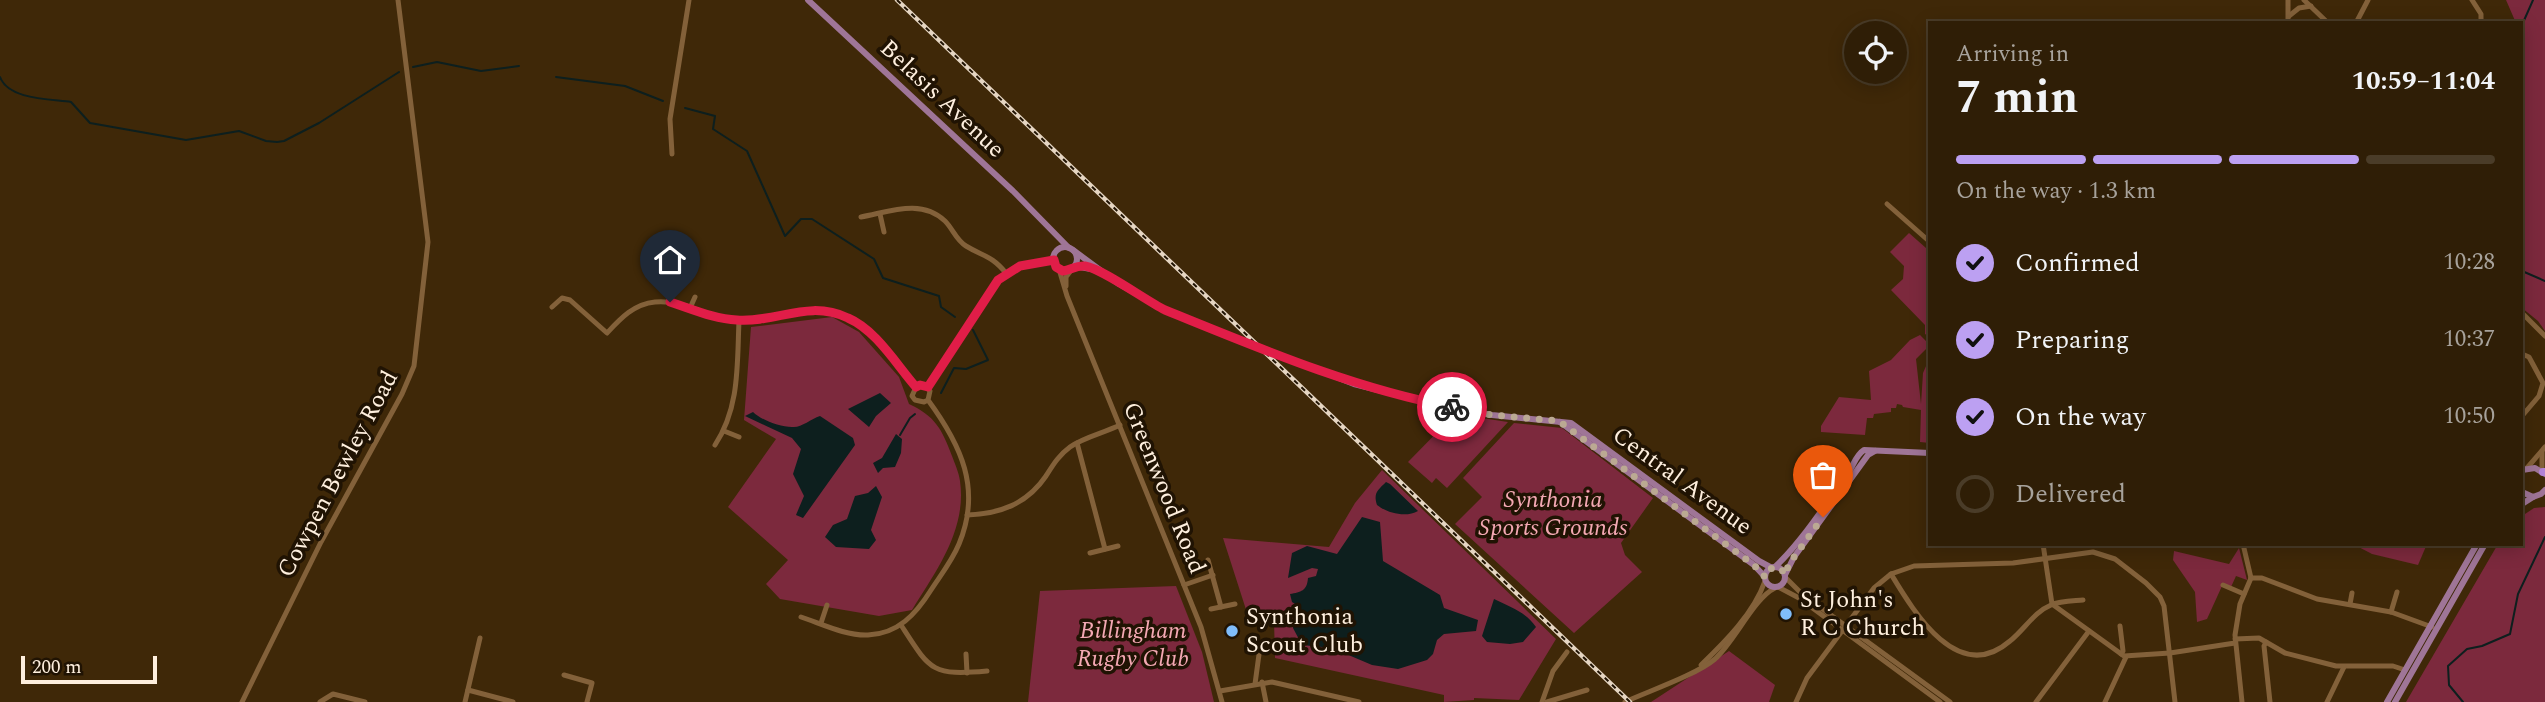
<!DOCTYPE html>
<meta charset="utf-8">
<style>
body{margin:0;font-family:Spectral,serif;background:#372710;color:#f1f3f6;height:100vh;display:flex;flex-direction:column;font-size:26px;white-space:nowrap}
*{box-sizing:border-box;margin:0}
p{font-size:23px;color:#a7a29b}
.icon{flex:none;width:38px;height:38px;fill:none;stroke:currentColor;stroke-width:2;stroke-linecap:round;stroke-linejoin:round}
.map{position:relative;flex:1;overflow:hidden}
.sheet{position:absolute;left:1928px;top:21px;width:595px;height:525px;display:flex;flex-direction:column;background:#2f1e06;border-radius:0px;box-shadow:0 4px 18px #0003,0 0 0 2px #4a3c28}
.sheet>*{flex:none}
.buttons{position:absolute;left:1844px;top:21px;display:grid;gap:14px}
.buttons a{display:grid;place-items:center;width:63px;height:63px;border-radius:50%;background:#2f1e06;box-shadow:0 4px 18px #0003,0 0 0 2px #4a3c28;font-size:35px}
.scale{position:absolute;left:21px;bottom:18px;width:136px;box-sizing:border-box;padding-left:7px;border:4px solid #feefde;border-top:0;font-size:19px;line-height:24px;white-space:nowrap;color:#feefde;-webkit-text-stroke:5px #201303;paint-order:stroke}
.pin{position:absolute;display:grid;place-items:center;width:60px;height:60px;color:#fff;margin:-72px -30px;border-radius:50% 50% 50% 0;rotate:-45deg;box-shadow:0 0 7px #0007}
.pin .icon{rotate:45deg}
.courier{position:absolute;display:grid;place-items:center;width:70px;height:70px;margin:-35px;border:5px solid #e11d48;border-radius:50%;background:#fff;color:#222;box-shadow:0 2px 9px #0007}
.head em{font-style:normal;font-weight:700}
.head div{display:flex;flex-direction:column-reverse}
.head{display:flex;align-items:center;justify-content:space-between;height:119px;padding:0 28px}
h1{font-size:46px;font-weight:700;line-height:52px}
.bar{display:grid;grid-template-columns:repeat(4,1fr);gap:10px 7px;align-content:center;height:84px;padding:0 28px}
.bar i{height:9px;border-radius:5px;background:#4a3c28}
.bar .selected{background:#bca0f2}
.bar p{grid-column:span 4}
ol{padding:0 28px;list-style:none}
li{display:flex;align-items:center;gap:21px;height:77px}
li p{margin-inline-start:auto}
li .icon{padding:7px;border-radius:50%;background:#bca0f2;color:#111;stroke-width:4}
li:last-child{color:#a7a29b}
li i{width:38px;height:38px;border:4px solid #4a3c28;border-radius:50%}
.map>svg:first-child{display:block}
.green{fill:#7c293d}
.water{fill:#0d1f1e}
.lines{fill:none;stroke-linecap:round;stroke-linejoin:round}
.stream{stroke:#0d1f1e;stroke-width:2}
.minor{stroke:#83613a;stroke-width:5}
.major{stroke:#9f7597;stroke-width:6}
.highway{stroke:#b282d5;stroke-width:8}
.rail-casing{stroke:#e5d5c2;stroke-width:4.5}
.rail{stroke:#201303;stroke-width:2;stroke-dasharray:5;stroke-linecap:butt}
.done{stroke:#bba993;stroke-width:7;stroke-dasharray:0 12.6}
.route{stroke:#e11d48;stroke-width:9}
.poi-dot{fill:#80bdfa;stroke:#201303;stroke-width:2.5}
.labels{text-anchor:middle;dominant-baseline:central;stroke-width:7;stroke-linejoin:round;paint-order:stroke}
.street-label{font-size:24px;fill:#feefde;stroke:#201303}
.park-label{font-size:24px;font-style:italic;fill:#f4a8b3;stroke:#201303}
.poi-label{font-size:24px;fill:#feefde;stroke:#201303;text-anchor:start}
</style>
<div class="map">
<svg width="2545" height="702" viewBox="0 0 2545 702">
<rect width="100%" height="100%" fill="#3f2808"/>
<!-- green -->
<g class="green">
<polygon points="2506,0 2545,0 2545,331 2538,321 2522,308 2522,23 2516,23"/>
<polygon points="1909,233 1926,248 1926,260 1930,267 1930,337 1925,334 1925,325 1891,290 1903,279 1904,266 1890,252"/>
<path d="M832,317L859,332L899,377L909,404C935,416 942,429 952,456C955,464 959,473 960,481C967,530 936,571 912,610L879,616L780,599L766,584L788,560L728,507L776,439L744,420L751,327Z"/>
<polygon points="1920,335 1930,345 1916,359 1921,404 1923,373 1930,357 1930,443 1920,442 1921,410 1903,407 1902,405 1897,404 1896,408 1891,408 1891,412 1874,414 1873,418 1867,418 1865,435 1821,432 1821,426 1839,397 1871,400 1869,371 1891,360 1910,340"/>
<polygon points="1455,414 1508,422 1447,488 1436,478 1432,483 1408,462"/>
<polygon points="1514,423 1562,428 1653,498 1621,543 1625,555 1642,572 1574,633 1455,524 1482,497 1463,478"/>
<polygon points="1382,470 1556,639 1519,700 1474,698 1474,700 1444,702 1444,695 1275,658 1274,621 1250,622 1223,538 1329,547 1355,503"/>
<polygon points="2545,507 2545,702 2406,702 2498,544 2522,544 2522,516 2534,508"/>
<polygon points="2353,544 2427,544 2418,565 2372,554"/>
<polygon points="2239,548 2247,580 2236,576 2231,587 2222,586 2207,619 2197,622 2195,592 2173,560 2174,551 2229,564"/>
<polygon points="1176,586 1202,652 1214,702 1028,702 1040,591"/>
<polygon points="1729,651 1775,685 1769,702 1651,702"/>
</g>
<!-- water -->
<g class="water">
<polygon points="880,393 891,403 876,416 869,427 848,409"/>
<path d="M753,412C761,420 782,428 794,427C802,427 811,419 820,416L853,438L855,445L803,518L796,515L804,496L793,474L801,449L792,438L745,416Z"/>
<polygon points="896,434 902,439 901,453 895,467 883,468 878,473 873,463 882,458"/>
<path d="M1386,482L1390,484L1418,511C1406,518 1387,513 1377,505C1373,493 1378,490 1386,482Z"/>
<polygon points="876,486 882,497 871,530 876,540 869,549 836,547 825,537 833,525 847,519 855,496 868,493"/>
<path d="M1362,517L1380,522L1383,561L1440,595L1444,608L1478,620L1476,631L1444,634L1437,640L1433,654L1427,660L1398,669L1372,665L1332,648L1302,645L1293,628L1295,604L1292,602L1290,594C1301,592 1307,591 1308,578L1316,576L1318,569L1312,568L1288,578L1292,553L1307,546L1337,554Z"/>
<path d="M1494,599C1510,607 1526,612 1536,627L1523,642L1510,644L1487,642L1482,636Z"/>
</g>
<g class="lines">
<!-- stream -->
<g class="stream">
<polyline points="2522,25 2533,0"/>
<polyline points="413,67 437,62 481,71 519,66"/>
<path d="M0,77C9,100 50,99 71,102L90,123L186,140L239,131L266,141L277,142L284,141L319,123L399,72"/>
<polyline points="556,77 625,86 663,101"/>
<polyline points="685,108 715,116 713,129 747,151 785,236 801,219 812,219 874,259 883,278 939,296 941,307 955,317"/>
<polyline points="2522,271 2545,281"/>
<polyline points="941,393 954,368 966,369 988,360 973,330"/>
<polyline points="900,435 910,418 915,414"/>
<polyline points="2463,702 2449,685 2448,666 2467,649 2482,646 2510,634 2518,594 2545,537"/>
</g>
<!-- minor -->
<g class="minor">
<polyline points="2304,0 2328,23"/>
<polyline points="2472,0 2481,14 2481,23"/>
<polyline points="2289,16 2299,8 2311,6"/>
<polyline points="2288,23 2288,0"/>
<polyline points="2356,23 2368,0"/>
<polyline points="672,154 670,119 689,0"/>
<polyline points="1887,204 1930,242"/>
<polyline points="880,214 884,232"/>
<path d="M861,217C889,212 921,198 945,221C953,229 956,240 966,246C984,257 991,255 1006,273"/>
<polyline points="1059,269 1067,296 1201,627 1222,702"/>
<polyline points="1066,286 1066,277 1072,269"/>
<path d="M552,307L562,298L570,300L607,333C621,318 634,304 655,302C684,299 710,319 738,321C778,322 809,298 849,318C876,331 896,364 916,387"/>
<polyline points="690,308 695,297"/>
<polyline points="2522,313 2545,336"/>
<polyline points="2522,354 2529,357 2543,383 2539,396 2522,416"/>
<polyline points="928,387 998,280 1020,266 1054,260"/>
<polyline points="724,431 739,437"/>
<polyline points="1077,443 1105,549"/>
<path d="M715,445C740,407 737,364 739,321"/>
<polyline points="2542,451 2542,471"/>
<polyline points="2527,468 2545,447"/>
<path d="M967,515C1000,514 1027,504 1046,476C1053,465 1059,455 1070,447C1084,437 1104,433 1120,425"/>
<polyline points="2043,544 2052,604 2124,656 2170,653 2235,643"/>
<polyline points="2243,544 2251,578"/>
<polyline points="1090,553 1118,546"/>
<polyline points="1208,560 1221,607"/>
<path d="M1891,574C1914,612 1958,686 2010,641C2024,630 2034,612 2051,605C2060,601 2073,601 2083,600"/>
<polyline points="1785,577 1802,594 1950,702"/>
<polyline points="2251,578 2262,578 2317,599 2391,612 2432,627"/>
<polyline points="1184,585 1213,575"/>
<polyline points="2223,585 2244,594"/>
<polyline points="1778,587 1799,598 1940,702"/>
<polyline points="2350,604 2352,593"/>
<polyline points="1211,609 1235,604"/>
<polyline points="2391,612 2397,592"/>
<path d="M801,617C822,624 846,636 868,635C898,634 916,614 931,590C940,576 952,561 959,544C982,489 961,445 928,400L930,391L924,385L916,387L912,396L915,400L924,402L928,400"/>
<polyline points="821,623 827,605"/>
<path d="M901,625C930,670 931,676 987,671"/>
<polyline points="2120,626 2123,651 2121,654"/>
<polyline points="2235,639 2259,638 2285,653 2336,666 2393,666 2405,670"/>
<polyline points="2266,642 2264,646 2270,702"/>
<polyline points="966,654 967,673"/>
<path d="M1701,665C1725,642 1754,613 1765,581"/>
<polyline points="564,675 592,683 587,702"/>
<polyline points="1262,682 1266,702"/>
<polyline points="1255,684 1260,647"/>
<polyline points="468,690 513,702"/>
<polyline points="1220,691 1272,682 1359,702"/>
<polyline points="242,702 321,542 402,394 414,366 428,242 398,0"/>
<polyline points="320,702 333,694 365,702"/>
<polyline points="465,702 480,638"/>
<polyline points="1542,702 1553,671 1567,652"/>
<polyline points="1547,702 1587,690"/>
<path d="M1625,702C1649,691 1696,675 1715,659C1735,641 1754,598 1775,588"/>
<polyline points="1796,702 1807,678 1874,588 1891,574 1914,566 2013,563 2093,552 2115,559 2146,583 2160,597 2164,606 2175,702"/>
<polyline points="2036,702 2089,631"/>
<polyline points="2105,702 2126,657"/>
<polyline points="2242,702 2235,635 2240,604 2251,578"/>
<polyline points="2327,702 2344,667"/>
</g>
<!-- major -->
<g class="major">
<polyline points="808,0 1013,191 1069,248"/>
<circle cx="1065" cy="259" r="12"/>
<polyline points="1073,250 1119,284 1165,310 1354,384 1430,403 1492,415 1571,423 1759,561 1772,568"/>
<polyline points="1075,266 1096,270"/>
<polyline points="1560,422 1754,565 1765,577"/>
<polyline points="2522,470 2535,468 2545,474"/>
<polyline points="2522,492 2533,497 2541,494 2545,490"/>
<polyline points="2522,504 2533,497"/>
<circle cx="1775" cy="577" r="10"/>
<path d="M1775,567C1803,540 1826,504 1849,472C1854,464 1856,455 1864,450L1930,453"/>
<polyline points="1785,575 1794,557 1868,455 1875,451"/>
<polyline points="2387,702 2477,544"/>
<polyline points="2395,702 2485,544"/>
</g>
<!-- highway -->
<polyline class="highway" points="2543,472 2545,472"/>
<defs>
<polyline id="rail" points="897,0 1630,702"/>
</defs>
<!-- rail casing -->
<use href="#rail" class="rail-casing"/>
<!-- rail -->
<use href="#rail" class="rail"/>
</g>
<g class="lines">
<!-- done -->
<polyline class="done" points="1452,407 1492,415 1559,421 1754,565 1765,577 1768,570 1775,567 1782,570 1785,575 1789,564 1823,517"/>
<!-- route -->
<path class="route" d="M670,302C692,309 714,319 737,320C777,323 808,299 848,318C876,330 896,364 916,387L920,385L928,387L998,280L1020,266L1054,260L1056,267L1063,271C1071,270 1076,265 1085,266C1103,269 1145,300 1165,310C1259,348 1352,388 1452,407"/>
</g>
<!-- markers -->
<g class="poi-dot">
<circle cx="1786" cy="614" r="7"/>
<circle cx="1232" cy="631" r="7"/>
</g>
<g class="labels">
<!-- street labels -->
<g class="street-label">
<text transform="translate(942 99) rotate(43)">Belasis Avenue</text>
<text transform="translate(338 474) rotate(-62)">Cowpen Bewley Road</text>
<text transform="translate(1682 481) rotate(36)">Central Avenue</text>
<text transform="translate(1164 488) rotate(68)">Greenwood Road</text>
</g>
<!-- park labels -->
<g class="park-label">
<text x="1553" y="500">Synthonia<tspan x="1553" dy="28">Sports Grounds</tspan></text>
<text x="1133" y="631">Billingham<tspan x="1133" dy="28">Rugby Club</tspan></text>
</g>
<!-- poi labels -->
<g class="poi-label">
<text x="1800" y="600">St John's<tspan x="1800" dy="28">R C Church</tspan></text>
<text x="1246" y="617">Synthonia<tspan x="1246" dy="28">Scout Club</tspan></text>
</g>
</g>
</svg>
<div class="buttons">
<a><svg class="icon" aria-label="locate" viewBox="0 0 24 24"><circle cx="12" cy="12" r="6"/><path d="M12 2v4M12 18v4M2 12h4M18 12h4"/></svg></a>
</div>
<div class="scale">200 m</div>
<div class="pin" style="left:1823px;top:517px;background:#ea580c"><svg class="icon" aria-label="bag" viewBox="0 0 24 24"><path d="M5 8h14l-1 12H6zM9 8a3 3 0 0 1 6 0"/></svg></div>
<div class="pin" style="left:670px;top:302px;background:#1f2937"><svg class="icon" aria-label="home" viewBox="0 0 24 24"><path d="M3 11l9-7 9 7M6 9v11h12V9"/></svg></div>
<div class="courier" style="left:1452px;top:407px"><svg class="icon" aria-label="bike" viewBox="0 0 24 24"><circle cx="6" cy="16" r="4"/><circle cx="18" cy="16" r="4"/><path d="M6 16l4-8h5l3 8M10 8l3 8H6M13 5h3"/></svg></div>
<section class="sheet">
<div class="head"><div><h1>7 min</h1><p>Arriving in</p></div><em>10:59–11:04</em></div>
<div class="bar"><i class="selected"></i><i class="selected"></i><i class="selected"></i><i></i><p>On the way · 1.3 km</p></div>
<ol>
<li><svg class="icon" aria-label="check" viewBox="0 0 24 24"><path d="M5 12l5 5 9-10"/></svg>Confirmed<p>10:28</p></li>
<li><svg class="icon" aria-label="check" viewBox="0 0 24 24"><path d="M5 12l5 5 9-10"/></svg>Preparing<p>10:37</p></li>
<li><svg class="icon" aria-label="check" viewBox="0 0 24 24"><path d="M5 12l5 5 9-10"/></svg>On the way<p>10:50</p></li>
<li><i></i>Delivered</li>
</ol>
</section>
</div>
